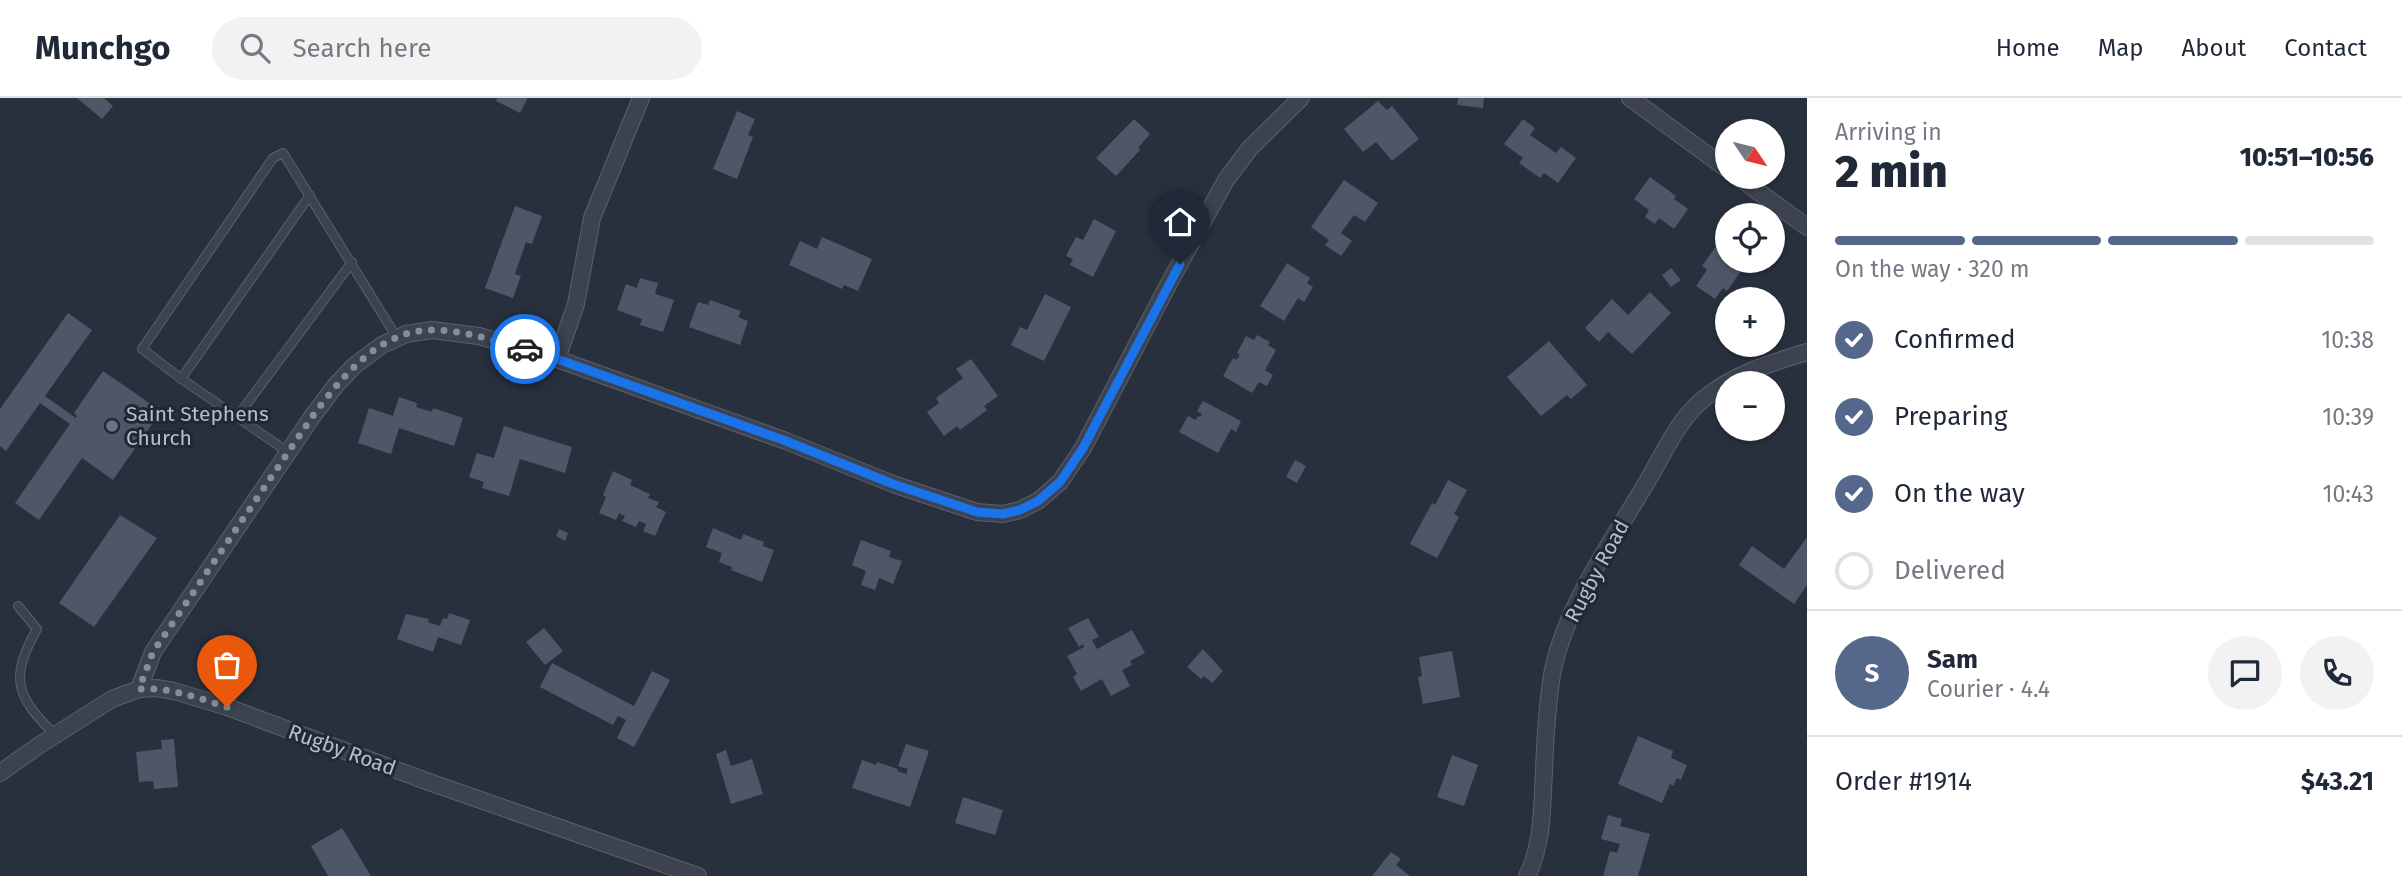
<!DOCTYPE html>
<meta charset="utf-8">
<style>
body{margin:0;font-family:"Fira Sans",sans-serif;background:#f2f2f3;color:#1f2937;height:100vh;display:flex;flex-direction:column;font-size:26px;white-space:nowrap}
*{box-sizing:border-box;margin:0}
p{font-size:23px;color:#747a83}
.icon{flex:none;width:38px;height:38px;fill:none;stroke:currentColor;stroke-width:2;stroke-linecap:round;stroke-linejoin:round}
.map{position:relative;flex:1;overflow:hidden}
.sheet{display:flex;flex-direction:column;background:#fff;width:595px}
.sheet>*{flex:none}
.needle{width:46px;rotate:125deg}
.buttons{position:absolute;left:1715px;top:21px;display:grid;gap:14px}
.buttons a{display:grid;place-items:center;width:70px;height:70px;border-radius:50%;background:#fff;box-shadow:0 2px 5px #0004;font-size:35px}
.pin{position:absolute;display:grid;place-items:center;width:60px;height:60px;color:#fff;margin:-72px -30px;border-radius:50% 50% 50% 0;rotate:-45deg;box-shadow:0 0 7px #0007}
.pin .icon{rotate:45deg}
.courier{position:absolute;display:grid;place-items:center;width:70px;height:70px;margin:-35px;border:5px solid #1a73e8;border-radius:50%;background:#fff;color:#222;box-shadow:0 2px 9px #0007}
.head em{font-style:normal;font-weight:800}
.head div{display:flex;flex-direction:column-reverse}
.head{display:flex;align-items:center;justify-content:space-between;height:119px;padding:0 28px}
h1{font-size:46px;font-weight:800;line-height:52px}
.bar{display:grid;grid-template-columns:repeat(4,1fr);gap:10px 7px;align-content:center;height:84px;padding:0 28px}
.bar i{height:9px;border-radius:5px;background:#e0e1e3}
.bar .selected{background:#55678a}
.bar p{grid-column:span 4}
.line{display:flex;align-items:center;gap:18px;padding:0 28px;border-top:2px solid #e0e1e3}
.line div{flex:1}
.round{display:grid;place-items:center;flex:none;width:74px;height:74px;border-radius:37px;background:#f2f2f3}
ol{padding:0 28px;list-style:none}
li{display:flex;align-items:center;gap:21px;height:77px}
li p{margin-inline-start:auto}
li .icon{padding:7px;border-radius:50%;background:#55678a;color:#fff;stroke-width:4}
li:last-child{color:#747a83}
li i{width:38px;height:38px;border:4px solid #e0e1e3;border-radius:50%}
header{display:flex;align-items:center;gap:42px;box-sizing:border-box;height:98px;padding:0 35px;background:#fff;border-bottom:2px solid #e0e1e3}
header strong{font-size:33px}
nav{display:flex;gap:38px;margin-inline-start:auto;font-size:24px}
.search{width:490px;height:63px;background:#f2f2f3;display:flex;align-items:center;gap:18px;box-sizing:border-box;padding:0 24px;border-radius:38px;color:#747a83;font-size:26px}
main{display:flex;flex:1;min-height:0}
.map>svg:first-child{display:block}
.building{fill:#4f5667}
.lines{fill:none;stroke-linecap:round;stroke-linejoin:round}
.service-casing{stroke:#5a606c;stroke-width:10}
.minor-casing{stroke:#5a606c;stroke-width:18}
.service{stroke:#3c424f;stroke-width:8}
.minor{stroke:#3c424f;stroke-width:16}
.done{stroke:#868c98;stroke-width:7;stroke-dasharray:0 12.6}
.route{stroke:#1a73e8;stroke-width:9}
.worship-dot{fill:#6b7280;stroke:#212734;stroke-width:2.5}
.labels{text-anchor:middle;dominant-baseline:central;stroke-width:6;stroke-linejoin:round;paint-order:stroke}
.poi-label{font-size:21px;fill:#b8bdc9;stroke:#212734;text-anchor:start}
.street-label{font-size:21px;fill:#b8bdc9;stroke:#212734}
</style>
<header>
<strong>Munchgo</strong>
<div class="search"><svg class="icon" aria-label="search" viewBox="0 0 24 24"><circle cx="10" cy="10" r="6"/><path d="M15 15l6 6"/></svg>Search here</div>
<nav><a>Home</a><a>Map</a><a>About</a><a>Contact</a></nav>
</header>
<main>
<div class="map">
<svg width="1807" height="778" viewBox="0 0 1807 778">
<rect width="100%" height="100%" fill="#28303e"/>
<!-- building -->
<g class="building">
<polygon points="77,0 104,0 113,8 102,21"/>
<polygon points="497,0 528,0 520,15 496,3"/>
<polygon points="1458,0 1484,0 1483,10 1457,7"/>
<polygon points="1378,3 1387,12 1392,8 1419,41 1392,63 1376,44 1363,54 1344,31"/>
<polygon points="737,13 755,21 748,37 753,39 737,81 713,71"/>
<polygon points="1134,21 1150,36 1138,50 1140,52 1116,78 1096,60"/>
<polygon points="1523,21 1535,30 1530,37 1556,55 1561,49 1576,60 1558,85 1544,75 1540,80 1519,65 1523,60 1504,46"/>
<polygon points="1650,79 1676,98 1674,101 1688,111 1674,131 1659,120 1655,126 1645,119 1649,112 1634,101"/>
<polygon points="1344,82 1378,105 1365,124 1354,117 1341,135 1352,143 1341,158 1325,147 1329,142 1311,129"/>
<polygon points="515,108 542,118 532,146 526,144 515,176 521,178 513,200 485,190"/>
<polygon points="1094,121 1116,133 1093,179 1070,167 1073,161 1066,158 1076,139 1083,142"/>
<polygon points="822,139 872,161 858,193 844,187 842,191 789,167 800,143 817,151"/>
<polygon points="1721,141 1727,145 1727,163 1748,163 1727,193 1723,190 1715,201 1696,188 1707,172 1702,168"/>
<polygon points="1287,165 1310,180 1307,185 1313,189 1304,204 1298,200 1284,223 1260,208"/>
<polygon points="1671,170 1681,182 1671,189 1662,177"/>
<polygon points="640,180 658,185 655,196 674,202 663,234 640,227 642,221 617,212 626,186 637,190"/>
<polygon points="1650,194 1671,215 1632,256 1608,234 1599,244 1585,230 1612,201 1628,217"/>
<polygon points="1045,196 1071,209 1044,263 1011,247 1020,229 1027,232"/>
<polygon points="710,202 741,213 738,219 748,223 740,247 689,229 698,204 708,207"/>
<polygon points="68,215 92,232 45,298 76,320 77,318 74,315 103,273 161,313 113,382 82,360 39,422 15,405 70,326 40,305 6,353 0,348 0,311"/>
<polygon points="1257,237 1270,244 1268,247 1276,252 1265,272 1273,277 1267,288 1259,284 1252,295 1223,278 1233,260 1236,262 1240,257 1237,255 1246,238 1254,242"/>
<polygon points="1549,243 1587,287 1571,301 1567,297 1541,318 1507,279"/>
<polygon points="971,261 998,298 984,308 987,312 960,332 957,328 944,338 927,314 939,305 936,300 963,280 956,271"/>
<polygon points="399,299 417,305 416,309 432,314 433,310 463,320 454,348 399,330 391,356 358,345 369,310 393,318"/>
<polygon points="1203,303 1241,323 1236,334 1231,331 1218,355 1179,334 1188,318 1196,322 1198,318 1200,319 1202,316 1197,313"/>
<polygon points="504,328 572,349 565,375 520,361 509,398 482,390 484,384 469,379 477,355 494,360"/>
<polygon points="1295,362 1306,368 1297,385 1286,379"/>
<polygon points="613,373 632,382 630,387 650,396 648,400 659,404 656,409 666,414 655,438 643,433 646,426 639,423 636,429 622,423 625,418 619,415 616,422 599,415 606,399 603,397"/>
<polygon points="1448,382 1467,392 1454,416 1459,419 1437,460 1410,446 1432,405 1435,407"/>
<polygon points="120,417 157,440 94,529 59,505"/>
<polygon points="713,430 741,442 743,436 764,444 763,448 774,452 762,484 731,472 732,469 719,464 722,455 706,449"/>
<polygon points="559,431 568,435 565,443 556,438"/>
<polygon points="1807,439 1807,487 1794,506 1739,467 1752,448 1784,471"/>
<polygon points="861,442 891,453 889,459 902,463 893,486 879,480 875,492 861,487 866,473 852,467"/>
<polygon points="449,515 470,522 461,547 438,539 433,554 397,541 406,516 429,521 428,524 440,528 443,520 447,521"/>
<polygon points="1088,520 1099,539 1092,542 1097,551 1132,532 1145,555 1130,563 1132,567 1122,572 1130,588 1111,598 1102,581 1081,593 1073,579 1077,576 1067,558 1084,549 1083,546 1079,549 1068,530"/>
<polygon points="544,530 563,553 545,567 526,544"/>
<polygon points="1203,551 1223,573 1212,585 1204,578 1201,581 1187,569"/>
<polygon points="1452,553 1460,599 1423,606 1418,579 1422,578 1419,559"/>
<polygon points="552,565 634,608 652,573 670,582 634,649 617,640 626,622 618,618 613,627 540,589"/>
<polygon points="1638,638 1673,653 1671,660 1687,667 1681,682 1677,680 1673,688 1670,686 1662,705 1618,686"/>
<polygon points="174,641 178,689 154,691 153,683 139,684 136,654 162,651 161,642"/>
<polygon points="906,646 929,653 910,709 852,690 862,662 876,667 877,664 898,671 897,673 906,676 908,671 898,668"/>
<polygon points="726,652 731,668 752,661 763,696 731,706 716,656"/>
<polygon points="1452,657 1478,667 1464,708 1437,699"/>
<polygon points="963,699 1003,712 995,737 955,725"/>
<polygon points="1608,717 1622,721 1620,728 1650,736 1638,778 1603,778 1610,753 1617,755 1620,746 1601,741"/>
<polygon points="342,730 371,778 328,778 311,748"/>
<polygon points="1391,754 1401,761 1396,767 1410,778 1372,778"/>
</g>
<g class="lines">
<defs>
<g id="service">
<polyline points="181,281 310,97"/>
<polyline points="237,319 352,164"/>
<polyline points="288,354 183,282 142,251 273,60 283,55 397,240"/>
<path d="M18,508L37,531C9,581 16,598 55,637"/>
</g>
<g id="minor">
<polyline points="1630,0 1727,71"/>
<polyline points="1738,79 1807,129"/>
<polyline points="557,261 576,206 592,120 641,0"/>
<polyline points="139,591 153,554 312,319 336,287 354,268 382,247 406,236 432,232 479,238 557,261 786,343 893,386 977,414 1003,416 1020,412 1038,403 1060,384 1083,350 1168,187 1226,82 1250,50 1301,0"/>
<polyline points="0,675 38,648 112,601 139,591 156,590 174,593 227,609 429,684 698,778"/>
<path d="M1527,778C1543,747 1542,708 1544,673C1545,643 1547,613 1551,583C1561,514 1613,442 1648,382C1664,355 1677,324 1701,303C1731,277 1770,265 1807,254"/>
</g>
</defs>
<!-- service casing -->
<use href="#service" class="service-casing"/>
<!-- minor casing -->
<use href="#minor" class="minor-casing"/>
<!-- service -->
<use href="#service" class="service"/>
<!-- minor -->
<use href="#minor" class="minor"/>
</g>
<g class="lines">
<!-- done -->
<path class="done" d="M227,609C198,600 170,589 139,591L153,554L312,319C342,279 379,231 435,232C466,233 496,243 525,251"/>
<!-- route -->
<polyline class="route" points="525,251 557,261 786,343 893,386 977,414 1003,416 1020,412 1038,403 1060,384 1083,350 1180,166"/>
</g>
<!-- markers -->
<circle class="worship-dot" cx="112" cy="328" r="7"/>
<g class="labels">
<!-- poi labels -->
<g class="poi-label">
<text x="126" y="316">Saint Stephens<tspan x="126" dy="24">Church</tspan></text>
</g>
<!-- street labels -->
<g class="street-label">
<text transform="translate(1597 473) rotate(-62)">Rugby Road</text>
<text transform="translate(342 652) rotate(20)">Rugby Road</text>
</g>
</g>
</svg>
<div class="buttons">
<a><svg class="needle" viewBox="-14 -14 28 28"><path d="M0-13l5 13h-10z" fill="#e53935"/><path d="M0 13l5-13h-10z" fill="#747a83"/></svg></a>
<a><svg class="icon" aria-label="locate" viewBox="0 0 24 24"><circle cx="12" cy="12" r="6"/><path d="M12 2v4M12 18v4M2 12h4M18 12h4"/></svg></a>
<a>+</a>
<a>−</a>
</div>
<div class="pin" style="left:227px;top:609px;background:#ea580c"><svg class="icon" aria-label="bag" viewBox="0 0 24 24"><path d="M5 8h14l-1 12H6zM9 8a3 3 0 0 1 6 0"/></svg></div>
<div class="pin" style="left:1180px;top:166px;background:#1f2937"><svg class="icon" aria-label="home" viewBox="0 0 24 24"><path d="M3 11l9-7 9 7M6 9v11h12V9"/></svg></div>
<div class="courier" style="left:525px;top:251px"><svg class="icon" aria-label="car" viewBox="0 0 24 24"><path d="M5 17H2v-5l4-1 3-4h7l3 4 3 1v5h-3M9 17h6M6 11h13"/><circle cx="7" cy="17" r="2"/><circle cx="17" cy="17" r="2"/></svg></div>
</div>
<section class="sheet">
<div class="head"><div><h1>2 min</h1><p>Arriving in</p></div><em>10:51–10:56</em></div>
<div class="bar"><i class="selected"></i><i class="selected"></i><i class="selected"></i><i></i><p>On the way · 320 m</p></div>
<ol>
<li><svg class="icon" aria-label="check" viewBox="0 0 24 24"><path d="M5 12l5 5 9-10"/></svg>Confirmed<p>10:38</p></li>
<li><svg class="icon" aria-label="check" viewBox="0 0 24 24"><path d="M5 12l5 5 9-10"/></svg>Preparing<p>10:39</p></li>
<li><svg class="icon" aria-label="check" viewBox="0 0 24 24"><path d="M5 12l5 5 9-10"/></svg>On the way<p>10:43</p></li>
<li><i></i>Delivered</li>
</ol>
<div class="line" style="height:126px"><b class="round" style="background:#55678a;color:#fff">S</b><div><b>Sam</b><p>Courier · 4.4</p></div><a class="round"><svg class="icon" aria-label="chat" viewBox="0 0 24 24"><path d="M4 5h16v11H9l-5 4z"/></svg></a><a class="round"><svg class="icon" aria-label="phone" viewBox="0 0 24 24"><path d="M5 4h4l2 5-3 2q2 4 5 5l2-3 5 2v4C11 20 4 13 5 4z"/></svg></a></div>
<div class="line" style="height:91px"><div>Order #1914</div><b>$43.21</b></div>
</section>
</main>
